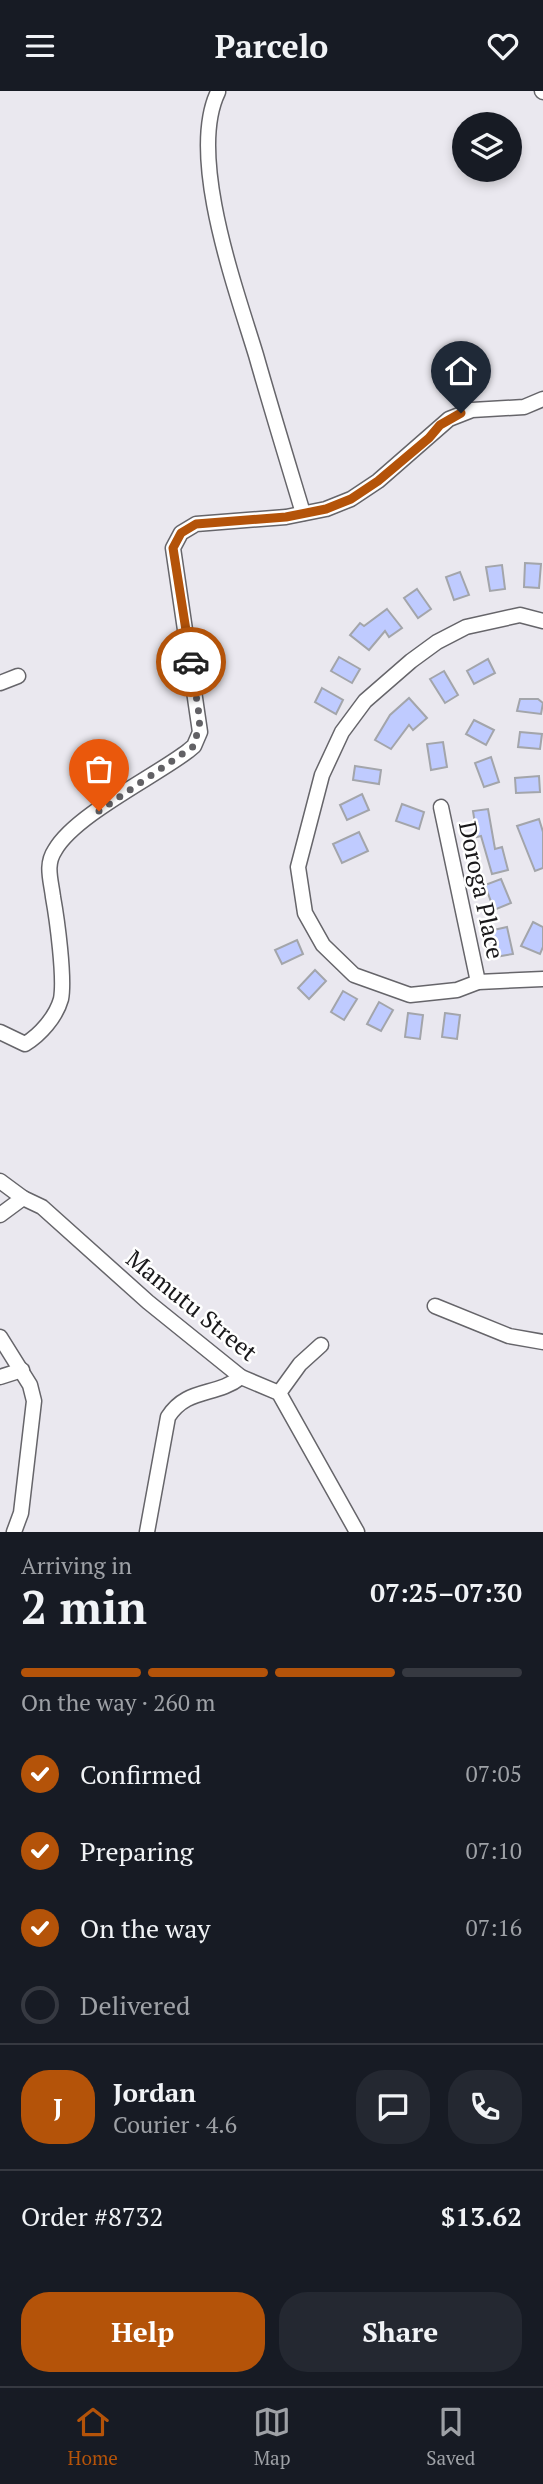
<!DOCTYPE html>
<meta charset="utf-8">
<style>
body{margin:0;font-family:"PT Serif",serif;background:#242831;color:#f1f3f6;height:100vh;display:flex;flex-direction:column;font-size:26px;white-space:nowrap}
*{box-sizing:border-box;margin:0}
p{font-size:23px;color:#9ea1a6}
.icon{flex:none;width:38px;height:38px;fill:none;stroke:currentColor;stroke-width:2;stroke-linecap:round;stroke-linejoin:round}
.map{position:relative;height:1441px;overflow:hidden}
.details{display:flex;flex-direction:column;background:#171b24;flex:1}
.details>*{flex:none}
.controls{position:absolute;left:452px;top:21px;display:grid;gap:14px}
.controls a{display:grid;place-items:center;width:70px;height:70px;border-radius:50%;background:#171b24;box-shadow:0 4px 10px #0003;font-size:35px}
.pin{position:absolute;display:grid;place-items:center;width:60px;height:60px;color:#fff;margin:-72px -30px;border-radius:50% 50% 50% 0;rotate:-45deg;box-shadow:0 0 7px #0007}
.pin .icon{rotate:45deg}
.courier{position:absolute;display:grid;place-items:center;width:70px;height:70px;margin:-35px;border:5px solid #b45309;border-radius:50%;background:#fff;color:#222;box-shadow:0 2px 9px #0007}
.headline em{font-style:normal;font-weight:600}
.headline div{display:flex;flex-direction:column-reverse}
.headline{display:flex;align-items:center;justify-content:space-between;height:119px;padding:0 21px}
h1{font-size:46px;font-weight:600;line-height:52px}
.bar{display:grid;grid-template-columns:repeat(4,1fr);gap:10px 7px;align-content:center;height:84px;padding:0 21px}
.bar i{height:9px;border-radius:5px;background:#363941}
.bar .current{background:#b45309}
.bar p{grid-column:span 4}
.line{display:flex;align-items:center;gap:18px;padding:0 21px;border-top:2px solid #363941}
.line div{flex:1}
.round{display:grid;place-items:center;flex:none;width:74px;height:74px;border-radius:28px;background:#242831}
ol{padding:0 21px;list-style:none}
li{display:flex;align-items:center;gap:21px;height:77px}
li p{margin-inline-start:auto}
li .icon{padding:7px;border-radius:50%;background:#b45309;color:#fff;stroke-width:4}
li:last-child{color:#9ea1a6}
li i{width:38px;height:38px;border:4px solid #363941;border-radius:50%}
.action{display:flex;gap:14px;margin-top:auto;padding:14px 21px}
.action a{flex:1;height:80px;border-radius:28px;background:#b45309;color:#fff;font-size:28px;font-weight:600;line-height:80px;text-align:center}
.action a+a{background:#242831;color:#f1f3f6}
header{display:flex;justify-content:space-between;align-items:center;height:91px;padding:0 21px;background:#171b24;font-size:32px;font-weight:600}
.dock{display:flex;justify-content:space-around;align-items:center;height:98px;border-top:2px solid #363941;background:#171b24;font-size:19px;color:#9ea1a6}
.dock a{display:grid;justify-items:center;gap:4px}
.dock .current{color:#b45309}
.map>svg:first-child{display:block}
.building{fill:#bfcbff;stroke:#a3a5aa;stroke-width:2}
.lines{fill:none;stroke-linecap:round;stroke-linejoin:round}
.street-casing{stroke:#66656a;stroke-width:17}
.street{stroke:#fff;stroke-width:14}
.done{stroke:#626165;stroke-width:7;stroke-dasharray:0 12.6}
.route{stroke:#b45309;stroke-width:9}
.labels{text-anchor:middle;dominant-baseline:central;stroke-width:5;stroke-linejoin:round;paint-order:stroke}
.street-label{font-size:24px;fill:#19181a;stroke:#fff}
</style>
<header><svg class="icon" aria-label="menu" viewBox="0 0 24 24"><path d="M4 6h16M4 12h16M4 18h16"/></svg>Parcelo<svg class="icon" aria-label="heart" viewBox="0 0 24 24"><path d="M12 20l-8-8c-3-5 5-10 8-4 3-6 11-1 8 4z"/></svg></header>
<div class="map">
<svg width="543" height="1441" viewBox="0 0 543 1441">
<rect width="100%" height="100%" fill="#eae8ef"/>
<!-- building -->
<g class="building">
<polygon points="525,472 541,473 539,497 524,496"/>
<polygon points="502,474 505,498 490,500 486,476"/>
<polygon points="460,481 469,504 454,509 446,486"/>
<polygon points="417,498 431,518 418,527 404,507"/>
<polygon points="387,518 402,537 389,546 385,540 369,559 350,544 360,532 364,535"/>
<polygon points="339,566 360,578 352,592 331,580"/>
<polygon points="488,568 495,582 474,593 467,580"/>
<polygon points="444,580 458,604 445,612 430,588"/>
<polygon points="322,597 343,609 336,623 315,611"/>
<polygon points="409,607 427,627 413,639 409,634 391,658 375,649 390,624"/>
<polygon points="520,608 538,608 543,612 541,623 517,620"/>
<polygon points="474,629 494,639 486,654 466,643"/>
<polygon points="520,641 542,643 540,658 518,656"/>
<polygon points="443,651 447,676 431,679 427,653"/>
<polygon points="491,666 499,691 484,696 475,672"/>
<polygon points="355,675 381,679 379,693 353,689"/>
<polygon points="539,685 540,701 516,702 515,687"/>
<polygon points="362,703 369,719 347,729 340,714"/>
<polygon points="402,713 424,721 419,738 396,730"/>
<polygon points="488,718 495,758 502,756 508,779 492,783 481,745 477,746 473,720"/>
<polygon points="539,728 543,741 543,777 535,780 517,735"/>
<polygon points="359,741 368,760 342,772 333,753"/>
<polygon points="501,788 511,812 494,819 485,794"/>
<polygon points="533,831 543,836 543,856 540,863 521,855"/>
<polygon points="507,836 513,863 495,866 489,840"/>
<polygon points="297,849 303,863 282,873 275,859"/>
<polygon points="315,879 326,890 309,908 298,897"/>
<polygon points="343,900 357,908 344,929 331,921"/>
<polygon points="379,911 393,919 381,940 367,933"/>
<polygon points="408,922 423,924 420,948 405,946"/>
<polygon points="445,922 460,924 457,948 442,946"/>
</g>
<g class="lines">
<defs>
<g id="street">
<polyline points="542,0 543,1"/>
<path d="M218,1C187,65 236,198 256,264C271,317 287,369 303,422"/>
<polyline points="543,530 520,524 466,536 437,551 411,570 365,610 342,641 322,684 298,776 305,822 323,854 354,884 410,904 457,899 478,891 543,888"/>
<polyline points="0,592 18,585"/>
<polyline points="441,716 478,891"/>
<path d="M0,941L25,953C40,944 56,926 61,908C65,887 57,828 53,806C51,789 45,774 55,759C75,724 154,686 188,660L194,655L200,641L173,457L181,442L196,433L286,426L326,418L351,408L378,390L449,328L472,319L524,316L543,308"/>
<polyline points="0,1090 23,1107 0,1124"/>
<polyline points="23,1107 42,1116 148,1211 241,1286 279,1302 357,1441"/>
<polyline points="435,1215 509,1245 543,1251"/>
<polyline points="0,1246 30,1294 34,1310 21,1422 14,1441"/>
<polyline points="0,1286 22,1279"/>
<polyline points="279,1302 300,1273 321,1254"/>
<path d="M147,1441L168,1326C187,1296 216,1306 241,1286"/>
</g>
</defs>
<!-- street casing -->
<use href="#street" class="street-casing"/>
<!-- street -->
<use href="#street" class="street"/>
</g>
<g class="lines">
<!-- done -->
<polyline class="done" points="99,720 194,655 200,630 191,571"/>
<!-- route -->
<polyline class="route" points="191,571 173,457 181,442 196,433 286,426 326,418 351,408 378,390 429,347 440,334 461,322"/>
</g>
<g class="labels">
<!-- street labels -->
<g class="street-label">
<text transform="translate(482 799) rotate(78)">Doroga Place</text>
<text transform="translate(192 1214) rotate(39)">Mamutu Street</text>
</g>
</g>
</svg>
<div class="controls">
<a><svg class="icon" aria-label="layers" viewBox="0 0 24 24"><path d="M12 4l9 5-9 5-9-5zM3 14l9 5 9-5"/></svg></a>
</div>
<div class="pin" style="left:99px;top:720px;background:#ea580c"><svg class="icon" aria-label="bag" viewBox="0 0 24 24"><path d="M5 8h14l-1 12H6zM9 8a3 3 0 0 1 6 0"/></svg></div>
<div class="pin" style="left:461px;top:322px;background:#1f2937"><svg class="icon" aria-label="home" viewBox="0 0 24 24"><path d="M3 11l9-7 9 7M6 9v11h12V9"/></svg></div>
<div class="courier" style="left:191px;top:571px"><svg class="icon" aria-label="car" viewBox="0 0 24 24"><path d="M5 17H2v-5l4-1 3-4h7l3 4 3 1v5h-3M9 17h6M6 11h13"/><circle cx="7" cy="17" r="2"/><circle cx="17" cy="17" r="2"/></svg></div>
</div>
<section class="details">
<div class="headline"><div><h1>2 min</h1><p>Arriving in</p></div><em>07:25–07:30</em></div>
<div class="bar"><i class="current"></i><i class="current"></i><i class="current"></i><i></i><p>On the way · 260 m</p></div>
<ol>
<li><svg class="icon" aria-label="check" viewBox="0 0 24 24"><path d="M5 12l5 5 9-10"/></svg>Confirmed<p>07:05</p></li>
<li><svg class="icon" aria-label="check" viewBox="0 0 24 24"><path d="M5 12l5 5 9-10"/></svg>Preparing<p>07:10</p></li>
<li><svg class="icon" aria-label="check" viewBox="0 0 24 24"><path d="M5 12l5 5 9-10"/></svg>On the way<p>07:16</p></li>
<li><i></i>Delivered</li>
</ol>
<div class="line" style="height:126px"><b class="round" style="background:#b45309;color:#fff">J</b><div><b>Jordan</b><p>Courier · 4.6</p></div><a class="round"><svg class="icon" aria-label="chat" viewBox="0 0 24 24"><path d="M4 5h16v11H9l-5 4z"/></svg></a><a class="round"><svg class="icon" aria-label="phone" viewBox="0 0 24 24"><path d="M5 4h4l2 5-3 2q2 4 5 5l2-3 5 2v4C11 20 4 13 5 4z"/></svg></a></div>
<div class="line" style="height:91px"><div>Order #8732</div><b>$13.62</b></div>
<div class="action"><a>Help</a><a>Share</a></div>
</section>
<nav class="dock">
<a class="current"><svg class="icon" aria-label="home" viewBox="0 0 24 24"><path d="M3 11l9-7 9 7M6 9v11h12V9"/></svg>Home</a>
<a><svg class="icon" aria-label="map" viewBox="0 0 24 24"><path d="M3 6l6-2 6 2 6-2v14l-6 2-6-2-6 2zM9 4v14M15 6v14"/></svg>Map</a>
<a><svg class="icon" aria-label="saved" viewBox="0 0 24 24"><path d="M7 4h10v16l-5-4-5 4z"/></svg>Saved</a>
</nav>
